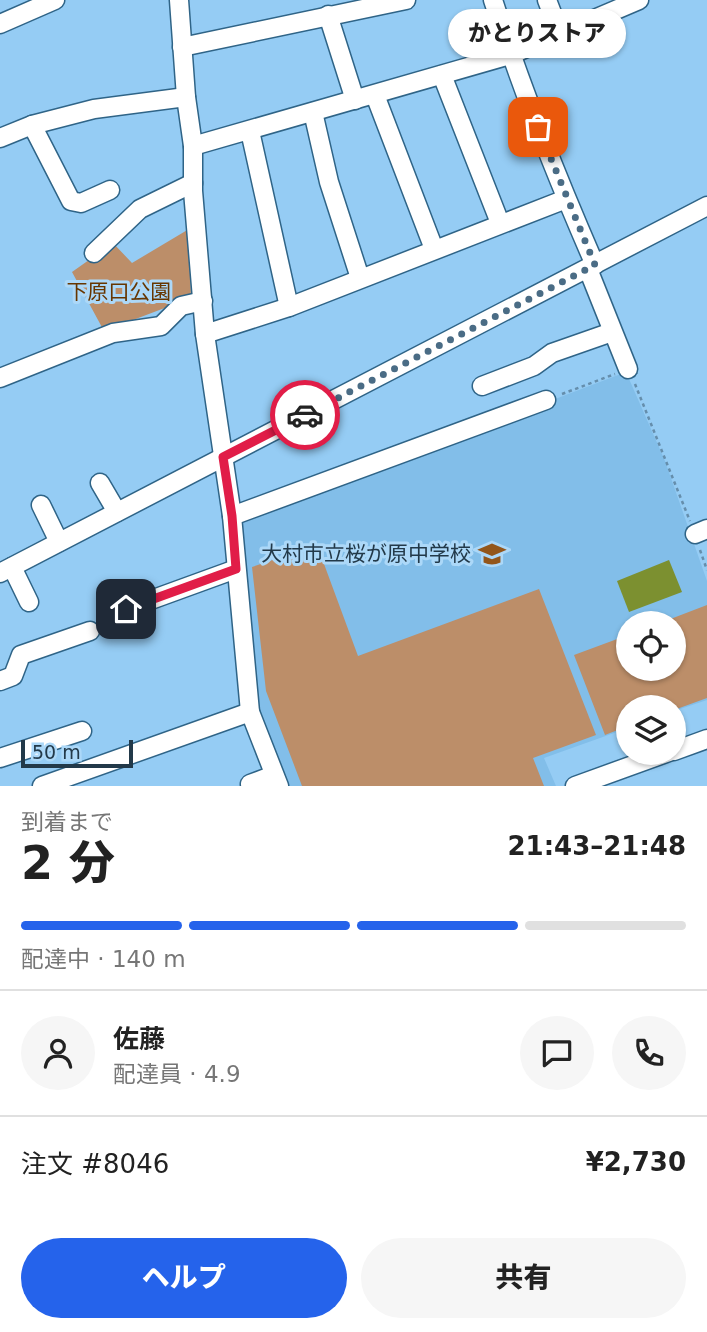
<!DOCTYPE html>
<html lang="ja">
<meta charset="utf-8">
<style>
body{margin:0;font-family:"DejaVu Sans","Noto Sans JP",sans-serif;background:#f6f6f6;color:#222;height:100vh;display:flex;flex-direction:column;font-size:26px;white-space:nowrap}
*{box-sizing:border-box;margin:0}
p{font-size:23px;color:#767676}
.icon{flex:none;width:38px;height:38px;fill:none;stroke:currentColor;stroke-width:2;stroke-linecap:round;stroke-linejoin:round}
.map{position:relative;height:786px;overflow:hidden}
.side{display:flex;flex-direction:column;background:#fff;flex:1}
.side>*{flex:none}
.fabs{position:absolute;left:616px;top:611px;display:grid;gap:14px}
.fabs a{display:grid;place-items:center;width:70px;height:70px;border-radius:50%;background:#fff;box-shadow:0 2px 5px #0004;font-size:35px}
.scale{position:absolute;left:21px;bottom:18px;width:112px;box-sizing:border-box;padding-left:7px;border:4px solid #223949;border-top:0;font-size:19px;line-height:24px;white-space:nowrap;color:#223949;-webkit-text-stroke:5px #acd8f8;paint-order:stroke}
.pin{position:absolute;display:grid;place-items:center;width:60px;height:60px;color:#fff;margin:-30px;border-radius:14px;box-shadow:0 4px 10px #0006}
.courier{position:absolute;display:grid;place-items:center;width:70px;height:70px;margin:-35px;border:5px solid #e11d48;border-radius:50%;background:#fff;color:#222;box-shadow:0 2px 9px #0007}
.bubble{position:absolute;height:49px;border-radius:24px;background:#fff;box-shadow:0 2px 5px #0004;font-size:23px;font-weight:800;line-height:49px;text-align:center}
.head em{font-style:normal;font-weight:800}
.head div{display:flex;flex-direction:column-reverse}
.head{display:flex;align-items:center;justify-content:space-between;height:119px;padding:0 21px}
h1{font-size:46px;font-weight:800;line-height:52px}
.bar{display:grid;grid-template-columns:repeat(4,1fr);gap:10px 7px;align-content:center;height:84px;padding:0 21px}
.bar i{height:9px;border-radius:5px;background:#e0e0e0}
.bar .current{background:#2563eb}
.bar p{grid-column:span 4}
.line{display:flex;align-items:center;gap:18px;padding:0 21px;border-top:2px solid #e0e0e0}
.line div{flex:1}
.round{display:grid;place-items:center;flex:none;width:74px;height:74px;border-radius:37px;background:#f6f6f6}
.primary-button{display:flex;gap:14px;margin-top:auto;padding:14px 21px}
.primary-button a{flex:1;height:80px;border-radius:42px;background:#2563eb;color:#fff;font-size:28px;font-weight:800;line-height:80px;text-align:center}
.primary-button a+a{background:#f6f6f6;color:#222}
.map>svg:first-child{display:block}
.built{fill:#82bee9;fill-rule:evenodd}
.green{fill:#bc8e69}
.water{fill:#7c9030}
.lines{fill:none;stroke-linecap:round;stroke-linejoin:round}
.minor-casing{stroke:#2f6487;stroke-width:21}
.path{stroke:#658eac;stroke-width:2.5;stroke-dasharray:3.5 3.5;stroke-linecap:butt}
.minor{stroke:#fff;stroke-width:18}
.done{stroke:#4a6c85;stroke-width:7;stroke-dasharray:0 12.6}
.route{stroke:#e11d48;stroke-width:9}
.labels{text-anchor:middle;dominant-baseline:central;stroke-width:6;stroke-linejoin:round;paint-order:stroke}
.park-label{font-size:21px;fill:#673600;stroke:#acd8f8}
.poi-label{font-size:21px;fill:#223949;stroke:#acd8f8;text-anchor:end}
</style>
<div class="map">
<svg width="707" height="786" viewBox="0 0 707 786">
<rect width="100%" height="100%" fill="#95ccf4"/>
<!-- built -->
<path class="built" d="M626,372L665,461L707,581V700L674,711V707H628V728L544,758L556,786H287L256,700L241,519ZM628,623H674V668H628Z"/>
<!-- green -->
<g class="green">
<polygon points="189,229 191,298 104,331 72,272 113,243 132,263"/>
<polygon points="317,545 358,656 539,589 596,735 533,758 544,786 302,786 266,691 252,567"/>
<polygon points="707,605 707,698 674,710 674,707 628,707 628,726 605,735 574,655 628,635 628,668 674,668 674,623 660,623"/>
</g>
<!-- water -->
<polygon class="water" points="669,560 682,592 629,612 617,581"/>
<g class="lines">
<defs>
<g id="minor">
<polyline points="179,0 186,97 193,146 193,191 205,334 232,516 250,712 279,786"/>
<path d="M493,0C522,90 557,178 595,265"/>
<polyline points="547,0 560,34"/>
<polyline points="328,15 355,100"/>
<polyline points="0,24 55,0"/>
<polyline points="182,47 406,0"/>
<polyline points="442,75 500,223"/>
<polyline points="375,95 434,249"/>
<polyline points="313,112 329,182 360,278"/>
<polyline points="32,125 71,201 81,203 110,190"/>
<polyline points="250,131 289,307"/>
<polyline points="0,138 32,125 94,109 186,97"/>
<polyline points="193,146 510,55 639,0"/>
<polyline points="94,253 140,209 193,183"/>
<polyline points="588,269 628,369"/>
<polyline points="205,334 289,307 566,199"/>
<polyline points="0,378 113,333 161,326 181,306 203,301"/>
<polyline points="482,386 534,366 552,353 612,332"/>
<polyline points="100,483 117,512"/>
<polyline points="41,505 59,542"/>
<polyline points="232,516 546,400"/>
<polyline points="695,534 707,529"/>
<polyline points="12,567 29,602"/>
<polyline points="0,573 707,206"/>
<polyline points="126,609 236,569"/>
<polyline points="0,681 13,676 21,655 90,631"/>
<polyline points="674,751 707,739"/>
<polyline points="0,758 82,731"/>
<polyline points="250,784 274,775"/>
<polyline points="42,786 250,712"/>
<polyline points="575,786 669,752"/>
</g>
</defs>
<!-- minor casing -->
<use href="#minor" class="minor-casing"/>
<!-- path -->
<g class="path">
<polyline points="635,384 690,521"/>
<polyline points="562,394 615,374"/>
<polyline points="700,550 707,570"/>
</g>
<!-- minor -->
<use href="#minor" class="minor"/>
</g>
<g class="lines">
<!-- done -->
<polyline class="done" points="305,415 595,265 538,127"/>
<!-- route -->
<polyline class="route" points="126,609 236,569 232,516 223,457 305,415"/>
</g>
<!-- icons -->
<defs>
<symbol id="school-bare" viewBox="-9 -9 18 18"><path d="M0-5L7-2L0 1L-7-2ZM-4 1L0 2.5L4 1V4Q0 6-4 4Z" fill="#93561a" stroke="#acd8f8" stroke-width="2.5" paint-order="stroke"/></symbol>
</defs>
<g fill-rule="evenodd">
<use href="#school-bare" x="473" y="535" width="38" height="38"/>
</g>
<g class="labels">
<!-- park labels -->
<g class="park-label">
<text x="119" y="292">下原口公園</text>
</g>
<!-- poi labels -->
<g class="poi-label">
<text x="471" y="554">大村市立桜が原中学校</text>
</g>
</g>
</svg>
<div class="fabs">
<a><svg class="icon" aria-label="locate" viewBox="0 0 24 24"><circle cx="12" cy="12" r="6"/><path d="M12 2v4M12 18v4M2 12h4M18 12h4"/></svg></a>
<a><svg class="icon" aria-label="layers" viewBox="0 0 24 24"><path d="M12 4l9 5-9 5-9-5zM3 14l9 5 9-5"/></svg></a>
</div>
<div class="scale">50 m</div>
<div class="pin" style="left:538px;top:127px;background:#ea580c"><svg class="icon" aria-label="bag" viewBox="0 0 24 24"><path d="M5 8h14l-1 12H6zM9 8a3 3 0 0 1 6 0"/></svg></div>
<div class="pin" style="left:126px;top:609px;background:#1f2937"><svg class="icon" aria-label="home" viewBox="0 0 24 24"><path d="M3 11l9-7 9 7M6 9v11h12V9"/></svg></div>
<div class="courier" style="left:305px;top:415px"><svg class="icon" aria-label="car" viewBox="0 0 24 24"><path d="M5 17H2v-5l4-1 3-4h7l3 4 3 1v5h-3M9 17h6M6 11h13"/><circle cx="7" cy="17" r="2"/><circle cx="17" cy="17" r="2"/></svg></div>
<div class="bubble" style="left:448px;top:9px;width:178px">かとりストア</div>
</div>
<section class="side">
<div class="head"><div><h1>2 分</h1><p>到着まで</p></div><em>21:43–21:48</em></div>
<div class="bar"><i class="current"></i><i class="current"></i><i class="current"></i><i></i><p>配達中 · 140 m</p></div>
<div class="line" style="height:126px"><a class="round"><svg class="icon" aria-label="person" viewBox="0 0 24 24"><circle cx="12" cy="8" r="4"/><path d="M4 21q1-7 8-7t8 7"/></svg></a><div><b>佐藤</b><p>配達員 · 4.9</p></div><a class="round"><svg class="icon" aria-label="chat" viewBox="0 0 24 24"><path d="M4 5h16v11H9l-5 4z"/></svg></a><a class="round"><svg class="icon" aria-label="phone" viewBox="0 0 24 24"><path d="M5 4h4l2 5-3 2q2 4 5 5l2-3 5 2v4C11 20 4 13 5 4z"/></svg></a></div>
<div class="line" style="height:91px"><div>注文 #8046</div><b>¥2,730</b></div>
<div class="primary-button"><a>ヘルプ</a><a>共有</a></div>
</section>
